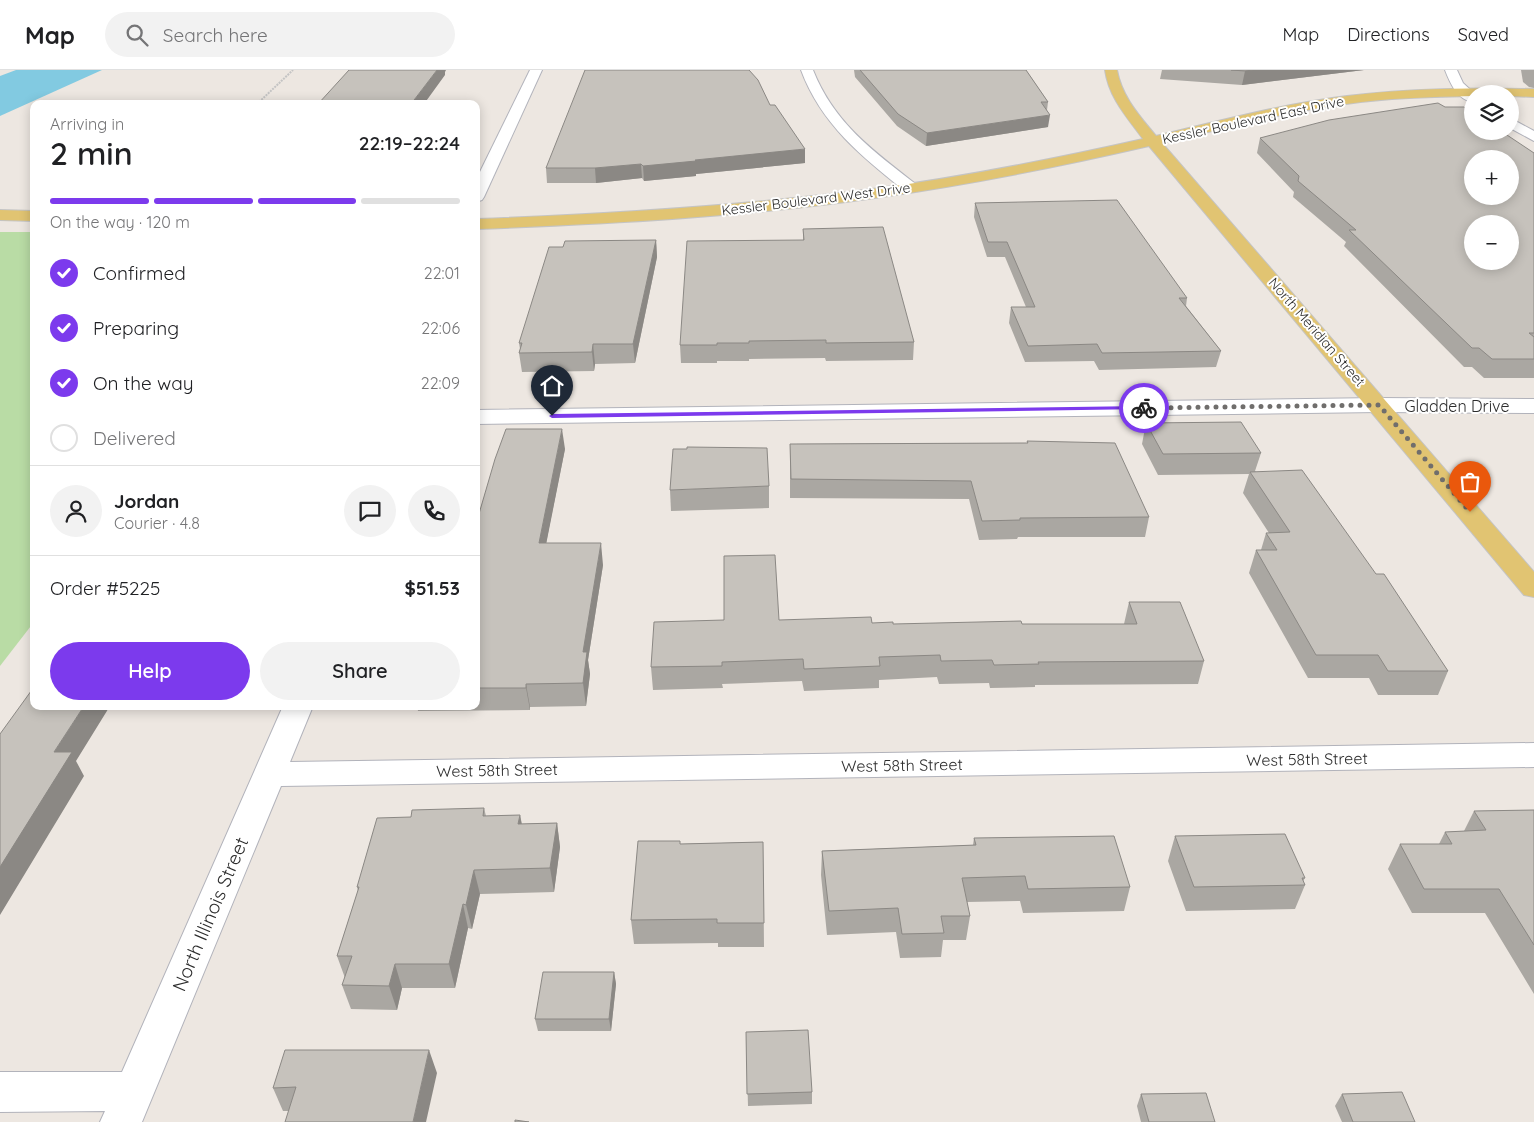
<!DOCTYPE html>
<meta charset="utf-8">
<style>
body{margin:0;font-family:Quicksand,sans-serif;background:#f2f2f2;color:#202124;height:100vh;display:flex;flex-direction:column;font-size:19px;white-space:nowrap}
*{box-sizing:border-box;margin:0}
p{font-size:16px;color:#757577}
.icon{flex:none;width:28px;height:28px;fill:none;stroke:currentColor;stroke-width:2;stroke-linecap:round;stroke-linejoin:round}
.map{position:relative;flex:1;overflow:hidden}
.panel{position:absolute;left:30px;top:30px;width:450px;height:610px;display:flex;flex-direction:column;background:#fff;border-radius:10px;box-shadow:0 2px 12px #0003}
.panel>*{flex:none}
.controls{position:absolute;left:1464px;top:15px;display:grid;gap:10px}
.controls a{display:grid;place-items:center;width:55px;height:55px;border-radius:50%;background:#fff;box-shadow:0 2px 12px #0003;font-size:25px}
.pin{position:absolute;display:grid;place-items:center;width:42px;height:42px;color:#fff;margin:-51px -21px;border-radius:50% 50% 50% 0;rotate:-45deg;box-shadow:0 0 5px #0007}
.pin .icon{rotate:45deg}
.courier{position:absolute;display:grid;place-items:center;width:50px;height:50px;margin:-25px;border:4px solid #7c3aed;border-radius:50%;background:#fff;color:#222;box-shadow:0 1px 6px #0007}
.summary em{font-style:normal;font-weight:600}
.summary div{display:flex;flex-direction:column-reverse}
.summary{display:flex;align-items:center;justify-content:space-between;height:85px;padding:0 20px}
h1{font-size:32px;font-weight:600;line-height:38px}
.bar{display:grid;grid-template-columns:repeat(4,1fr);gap:8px 5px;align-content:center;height:60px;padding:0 20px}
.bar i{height:6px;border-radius:4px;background:#e0e0e0}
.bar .on{background:#7c3aed}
.bar p{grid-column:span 4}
.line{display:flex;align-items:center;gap:12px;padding:0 20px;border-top:1px solid #e0e0e0}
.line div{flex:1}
.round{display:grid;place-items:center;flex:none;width:52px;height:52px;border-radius:26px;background:#f2f2f2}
ol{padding:0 20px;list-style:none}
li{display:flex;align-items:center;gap:15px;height:55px}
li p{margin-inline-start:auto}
li .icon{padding:5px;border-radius:50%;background:#7c3aed;color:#fff;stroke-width:4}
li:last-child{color:#757577}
li i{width:28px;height:28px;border:2px solid #e0e0e0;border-radius:50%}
.cta{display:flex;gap:10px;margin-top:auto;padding:10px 20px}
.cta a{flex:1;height:58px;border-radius:30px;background:#7c3aed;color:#fff;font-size:20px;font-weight:600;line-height:58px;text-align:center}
.cta a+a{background:#f2f2f2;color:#202124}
header{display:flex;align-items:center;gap:30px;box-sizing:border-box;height:70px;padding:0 25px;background:#fff;border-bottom:1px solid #e0e0e0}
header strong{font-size:24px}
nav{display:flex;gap:28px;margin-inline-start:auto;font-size:18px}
.search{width:350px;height:45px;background:#f2f2f2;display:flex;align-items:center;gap:12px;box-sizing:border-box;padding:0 18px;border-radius:28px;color:#757577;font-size:19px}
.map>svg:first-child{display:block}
.green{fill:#b9dca5}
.water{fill:#82cae1}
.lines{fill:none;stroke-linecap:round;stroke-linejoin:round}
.minor-casing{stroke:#b2b3bb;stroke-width:2}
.primary-casing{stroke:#c4c4c4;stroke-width:2}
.path{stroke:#c4c4c4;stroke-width:2;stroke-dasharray:2 1;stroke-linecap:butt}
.minor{fill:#fff;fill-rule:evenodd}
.primary{fill:#e1c472;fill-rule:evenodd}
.wall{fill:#aaa7a2}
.shaded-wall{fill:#8b8884}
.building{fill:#c6c2bc;stroke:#8b8884;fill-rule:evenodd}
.route{fill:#7c3aed}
.done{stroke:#706e6c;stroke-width:5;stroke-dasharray:0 9}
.labels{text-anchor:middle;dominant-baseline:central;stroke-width:4;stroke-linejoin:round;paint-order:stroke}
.far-street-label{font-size:14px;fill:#2d2d2d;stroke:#fff}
.street-label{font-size:16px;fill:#2d2d2d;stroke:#fff}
.near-street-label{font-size:19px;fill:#2d2d2d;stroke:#fff}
</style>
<header>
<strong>Map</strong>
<div class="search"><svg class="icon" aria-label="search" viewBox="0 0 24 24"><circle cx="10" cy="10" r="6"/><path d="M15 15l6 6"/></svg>Search here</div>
<nav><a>Map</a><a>Directions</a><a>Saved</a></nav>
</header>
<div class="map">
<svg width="1534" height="1052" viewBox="0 0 1534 1052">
<rect width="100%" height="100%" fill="#ede7e1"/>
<!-- green -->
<polygon class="green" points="0,162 34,162 34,552 0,596"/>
<!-- water -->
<polygon class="water" points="16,0 102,0 0,46 0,6"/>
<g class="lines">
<defs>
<g id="minor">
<polygon points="530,0 542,0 484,127 482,130 476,132 476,110"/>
<path d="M801,0H813C834,53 873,81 917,115L919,118L917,121H905C862,87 821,54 801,0Z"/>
<path d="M1445,0H1457L1463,13L1475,24H1472V32C1457,29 1450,13 1445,0Z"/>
<polygon points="1510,48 1534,61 1534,71 1510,58"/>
<polygon points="1379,328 1534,329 1534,343 1379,342 476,354 476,340"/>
<polygon points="283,636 313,636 290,692 1534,673 1534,697 281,716 142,1052 100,1052 105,1041 0,1042 0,1002 122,1002"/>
</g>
<g id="primary">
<path d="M1105,0H1117C1122,27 1139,45 1156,66C1219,51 1282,34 1347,26C1409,18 1472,18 1534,19V27L1510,26V24H1472V26C1430,27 1388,28 1346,34C1284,42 1223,59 1162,73L1534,502V527L1524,525L1149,76C1058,97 967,115 875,128C743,147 609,154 476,159V149C609,144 741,136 872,119C963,107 1054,89 1143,69C1127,47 1109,28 1105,0Z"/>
<polygon points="0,140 34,141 34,151 0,150"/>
</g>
</defs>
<!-- minor casing -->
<use href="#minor" class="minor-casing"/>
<!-- primary casing -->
<use href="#primary" class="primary-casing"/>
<!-- path -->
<polyline class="path" points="257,34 293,0"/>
<!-- minor -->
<use href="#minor" class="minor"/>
<!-- primary -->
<use href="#primary" class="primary"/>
</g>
<!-- wall -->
<g class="wall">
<polygon points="854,0 1026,0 1048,32 1047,40 1048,57 926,76 897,56 855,7"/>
<polygon points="1162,0 1364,0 1242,15 1160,9"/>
<polygon points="1521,0 1534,0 1534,18 1529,17 1523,12"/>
<polygon points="770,35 805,93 696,104 696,106 644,111 642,108 596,113 547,113 546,98"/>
<polygon points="1445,37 1534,83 1534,308 1484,308 1472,297 1464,297 1344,176 1346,172 1293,127 1294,122 1257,83 1260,68"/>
<polygon points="975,133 1187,228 1186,236 1221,281 1216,297 1099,300 1094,291 1025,292 1009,253 1011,237 1026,237 1005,187 987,187 974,147"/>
<polygon points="803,159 914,272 913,290 826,291 825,288 749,289 749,291 717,291 717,293 681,293 680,275 803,170"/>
<polygon points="656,170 657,187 635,293 595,294 594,301 522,302 519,283 520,279 519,273 563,177"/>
<polygon points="1146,353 1261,383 1255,401 1376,504 1448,601 1438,625 1378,625 1369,608 1308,608 1249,503 1256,480 1261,480 1266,463 1269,463 1243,423 1249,404 1158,405 1142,374"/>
<polygon points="1027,371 1149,447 1145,467 1018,467 1017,469 979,470 969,429 790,428 790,374 1027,373"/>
<polygon points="565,379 546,473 603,495 588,590 590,604 586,636 530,637 530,640 418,641 417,636 476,636 476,454"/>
<polygon points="769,416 769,438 671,441 670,420"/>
<polygon points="1129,532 1204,591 1198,614 1035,615 1035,617 990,618 989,613 939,614 937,607 879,610 879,618 804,621 802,611 722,614 723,618 653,620 651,597 779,550 893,554 1124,554"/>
<polygon points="484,738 486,746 520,745 522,754 557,753 560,777 554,822 480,824 472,859 468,858 455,918 402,918 397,940 351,939 342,915 345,908 337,886 358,821 357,817 411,747"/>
<polygon points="1534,740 1534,924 1485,843 1412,843 1388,799 1400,774 1439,774 1445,762 1464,761 1474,741"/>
<polygon points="1175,766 1305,808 1303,811 1305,815 1295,839 1186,841 1168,791"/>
<polygon points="974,768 1130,817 1124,841 1023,843 1020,831 967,832 970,846 966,870 943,870 941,887 900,888 896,862 827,865 821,805 822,781 973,775"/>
<polygon points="763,772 764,877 718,877 718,873 634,874 631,850 680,774"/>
<polygon points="614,902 616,914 611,961 538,961 535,949"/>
<polygon points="746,962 812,1022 812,1034 748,1036"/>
<polygon points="437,1003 288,1041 283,1041 273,1018"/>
<polygon points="1141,1024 1215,1052 1141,1052 1137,1036"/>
<polygon points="1342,1024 1415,1052 1342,1052 1335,1036"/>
</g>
<!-- shaded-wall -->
<g class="shaded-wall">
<polygon points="437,0 446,0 445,2 445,5 424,34 411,34"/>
<polygon points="1253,0 1364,0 1242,15 1245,1"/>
<polygon points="1050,45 1048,57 926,76 927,63"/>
<polygon points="805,79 805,93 696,104 696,106 644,111 643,96 695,90"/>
<polygon points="641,94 642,108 596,113 595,98"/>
<polygon points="656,170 657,187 635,293 633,274"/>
<polygon points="593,274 595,294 594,301 592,282"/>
<polygon points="562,359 565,379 542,495 539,473"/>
<polygon points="601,473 603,495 588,590 590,604 586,636 583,613 583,582"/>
<polygon points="526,614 530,637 530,640 526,618"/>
<polygon points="84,636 110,636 76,691 84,706 0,845 0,797 54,682"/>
<polygon points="520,745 524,769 518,754"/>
<polygon points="557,753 560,777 554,822 550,798"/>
<polygon points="474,800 480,824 472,859 466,835"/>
<polygon points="463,834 468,858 455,918 449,894"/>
<polygon points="395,894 402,918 397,940 389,916"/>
<polygon points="614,902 616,914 611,961 609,949"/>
<polygon points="429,980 437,1003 426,1052 413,1052"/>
</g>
<!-- building -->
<g class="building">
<polygon points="349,0 437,0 411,34 318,34"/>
<polygon points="585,0 749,0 758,10 770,35 775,35 805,79 695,90 696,91 643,96 641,94 595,98 546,98"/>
<polygon points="860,0 1026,0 1048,32 1041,32 1050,45 927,63 898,44"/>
<polygon points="1231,0 1253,0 1245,1"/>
<path d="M1438,33L1445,37H1464L1472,43V61H1501L1534,83V263H1529L1534,267V289H1492L1479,278H1472L1349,160H1356L1298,111L1299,106L1260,68L1329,50ZM1472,89H1510V126H1472ZM1472,154H1510V191H1472Z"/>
<polygon points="1117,130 1187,228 1179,228 1221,281 1102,283 1097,274 1028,276 1011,237 1035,237 1007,172 988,172 975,133"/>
<polygon points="883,157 914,272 826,273 826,270 749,271 749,273 717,273 717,275 680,275 687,171 804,170 803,159"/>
<polygon points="656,170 633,274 593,274 592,282 519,283 522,273 519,273 549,177 563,177 565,171"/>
<polygon points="1241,352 1261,383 1163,384 1146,353"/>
<polygon points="506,359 562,359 539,473 601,473 583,582 587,582 583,613 526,614 526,618 476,618 476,454 495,389"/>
<polygon points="1027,371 1115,373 1149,447 1020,448 1020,450 982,451 971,411 791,409 790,374 1028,373"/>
<polygon points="687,377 767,378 769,416 670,420 673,379 687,379"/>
<polygon points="1302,400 1376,504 1384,504 1448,601 1388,601 1378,585 1316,585 1256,480 1277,480 1266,463 1290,462 1250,402"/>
<polygon points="775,485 779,550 871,547 872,553 893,552 893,554 1021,551 1022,554 1137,554 1129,532 1180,532 1204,591 1038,592 1039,594 994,595 992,590 941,591 940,585 879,587 880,596 804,599 803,589 722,592 722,596 651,597 654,552 724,550 724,486"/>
<polygon points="34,617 34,636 84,636 54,682 72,682 0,797 0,664"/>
<polygon points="484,738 483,746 520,745 518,754 557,753 550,798 474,800 466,835 463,834 449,894 395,894 389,916 342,915 352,886 337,886 359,817 357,817 377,748 411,747 412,740"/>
<polygon points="1534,740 1534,875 1499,819 1424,819 1400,774 1452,774 1445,762 1486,760 1474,741"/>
<polygon points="1285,764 1305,808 1302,808 1305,815 1194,817 1175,766"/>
<polygon points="1114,766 1130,817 1028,819 1025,806 962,808 970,846 941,846 944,863 902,864 898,838 829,841 822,781 976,775 974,768"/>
<polygon points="638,771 680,771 680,774 763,772 764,853 717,853 717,849 631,850"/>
<polygon points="543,902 614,902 609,949 535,949"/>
<polygon points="808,960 812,1022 747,1024 746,962"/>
<polygon points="285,980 429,980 413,1052 285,1052 296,1017 273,1018"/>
<polygon points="1402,1022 1415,1052 1353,1052 1342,1024"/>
<polygon points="1206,1023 1215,1052 1149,1052 1141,1024"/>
<polygon points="515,1050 529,1052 515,1052"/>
</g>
<!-- route -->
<polygon class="route" points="1144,336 1147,338 1146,339 552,348 549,346 552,344"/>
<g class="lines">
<!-- done -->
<polyline class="done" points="1144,338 1379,335 1470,442"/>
</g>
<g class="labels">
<!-- far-street labels -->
<g class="far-street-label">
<text transform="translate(1253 50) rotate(-12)">Kessler Boulevard East Drive</text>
<text transform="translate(816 129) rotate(-7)">Kessler Boulevard West Drive</text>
<text transform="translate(1317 262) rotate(49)">North Meridian Street</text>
</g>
<!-- street labels -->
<g class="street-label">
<text x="1457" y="336">Gladden Drive</text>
<text transform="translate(1307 689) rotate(-1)">West 58th Street</text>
<text transform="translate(902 695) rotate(-1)">West 58th Street</text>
<text transform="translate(497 700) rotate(-1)">West 58th Street</text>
</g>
<!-- near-street labels -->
<g class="near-street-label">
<text transform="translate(210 844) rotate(-67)">North Illinois Street</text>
</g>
</g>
</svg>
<div class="controls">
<a><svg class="icon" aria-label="layers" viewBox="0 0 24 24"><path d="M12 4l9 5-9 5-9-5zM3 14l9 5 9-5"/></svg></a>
<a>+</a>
<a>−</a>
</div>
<div class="pin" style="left:1470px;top:442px;background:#ea580c"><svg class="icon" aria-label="bag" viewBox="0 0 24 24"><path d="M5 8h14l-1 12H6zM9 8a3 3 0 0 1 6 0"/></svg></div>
<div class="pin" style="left:552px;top:346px;background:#1f2937"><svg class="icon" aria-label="home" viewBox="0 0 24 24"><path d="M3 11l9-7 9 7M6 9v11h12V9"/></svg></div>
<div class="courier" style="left:1144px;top:338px"><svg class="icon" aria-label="bike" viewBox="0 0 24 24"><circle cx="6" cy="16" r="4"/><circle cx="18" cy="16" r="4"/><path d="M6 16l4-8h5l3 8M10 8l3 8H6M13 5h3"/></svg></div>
<section class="panel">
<div class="summary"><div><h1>2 min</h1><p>Arriving in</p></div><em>22:19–22:24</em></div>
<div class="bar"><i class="on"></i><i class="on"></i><i class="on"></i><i></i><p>On the way · 120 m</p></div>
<ol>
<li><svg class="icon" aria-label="check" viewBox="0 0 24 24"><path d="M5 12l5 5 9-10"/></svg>Confirmed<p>22:01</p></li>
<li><svg class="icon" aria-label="check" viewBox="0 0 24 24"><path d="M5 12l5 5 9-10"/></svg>Preparing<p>22:06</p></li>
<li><svg class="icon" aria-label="check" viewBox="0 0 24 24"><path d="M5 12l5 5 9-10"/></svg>On the way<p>22:09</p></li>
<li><i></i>Delivered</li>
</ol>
<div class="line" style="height:90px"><a class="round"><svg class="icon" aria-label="person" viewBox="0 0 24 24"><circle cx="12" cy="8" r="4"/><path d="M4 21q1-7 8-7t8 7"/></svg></a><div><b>Jordan</b><p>Courier · 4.8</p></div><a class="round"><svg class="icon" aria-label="chat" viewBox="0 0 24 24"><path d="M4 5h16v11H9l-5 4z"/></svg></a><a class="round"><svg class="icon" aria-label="phone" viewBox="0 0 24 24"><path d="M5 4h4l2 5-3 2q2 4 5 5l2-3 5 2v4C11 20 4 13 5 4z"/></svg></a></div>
<div class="line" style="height:65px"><div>Order #5225</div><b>$51.53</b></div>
<div class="cta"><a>Help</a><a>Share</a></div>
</section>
</div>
